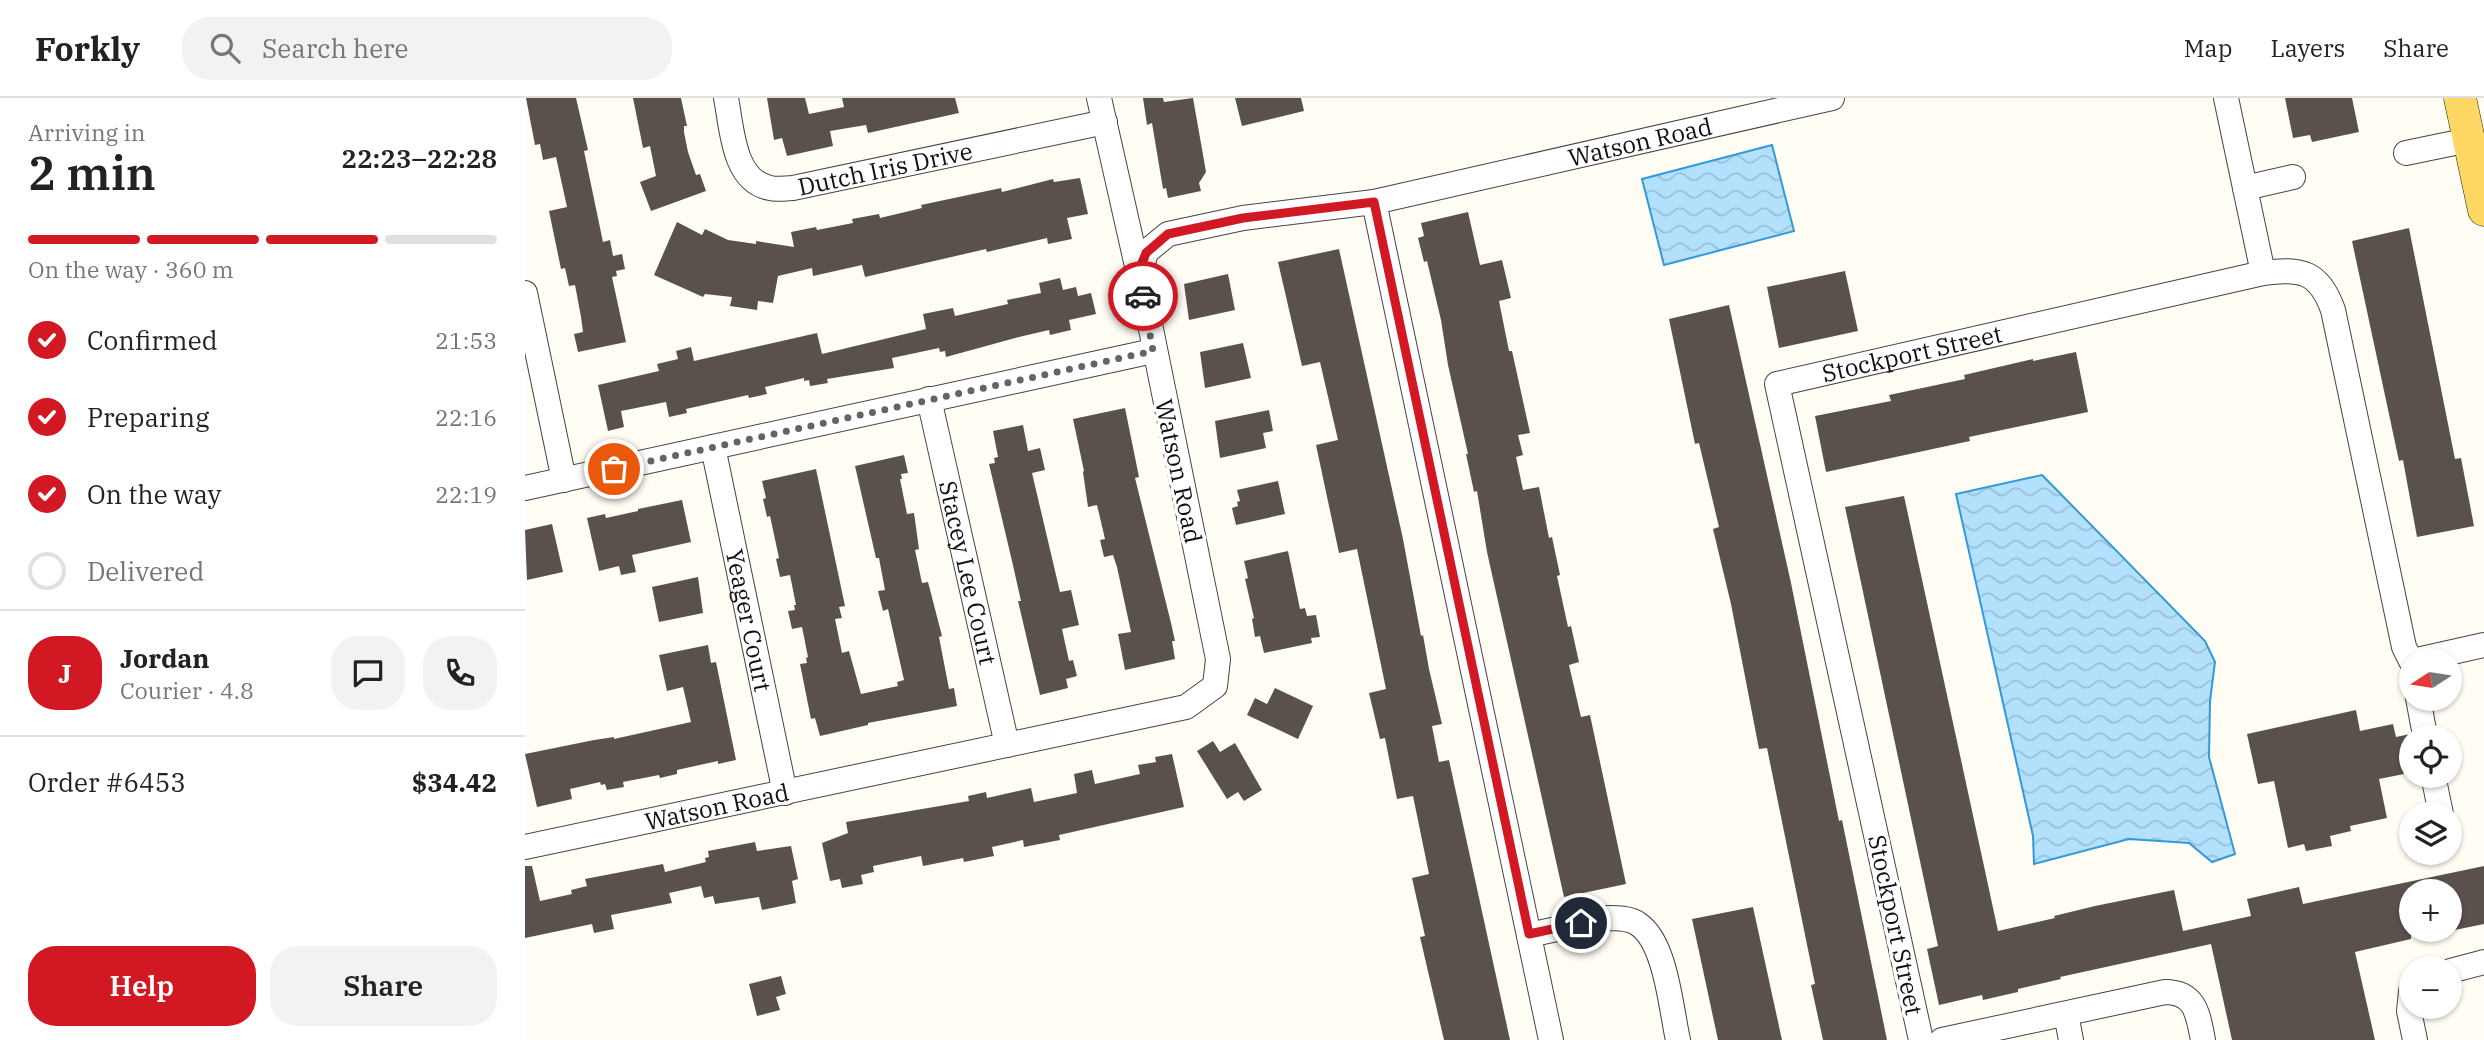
<!DOCTYPE html>
<meta charset="utf-8">
<style>
body{margin:0;font-family:"IBM Plex Serif",serif;background:#f2f2f2;color:#222;height:100vh;display:flex;flex-direction:column;font-size:26px;white-space:nowrap}
*{box-sizing:border-box;margin:0}
p{font-size:23px;color:#767676}
.icon{flex:none;width:38px;height:38px;fill:none;stroke:currentColor;stroke-width:2;stroke-linecap:round;stroke-linejoin:round}
.map{position:relative;flex:1;overflow:hidden}
.drawer{display:flex;flex-direction:column;background:#fff;width:525px}
.drawer>*{flex:none}
.needle{width:46px;rotate:258deg}
.controls{position:absolute;left:1874px;top:550px;display:grid;gap:14px}
.controls a{display:grid;place-items:center;width:63px;height:63px;border-radius:50%;background:#fff;box-shadow:0 2px 5px #0004;font-size:35px}
.pin{position:absolute;display:grid;place-items:center;width:60px;height:60px;color:#fff;margin:-30px;border:4px solid #fff;border-radius:50%;box-shadow:0 2px 7px #0007}
.courier{position:absolute;display:grid;place-items:center;width:70px;height:70px;margin:-35px;border:5px solid #d11823;border-radius:50%;background:#fff;color:#222;box-shadow:0 2px 9px #0007}
.summary em{font-style:normal;font-weight:600}
.summary div{display:flex;flex-direction:column-reverse}
.summary{display:flex;align-items:center;justify-content:space-between;height:119px;padding:0 28px}
h1{font-size:46px;font-weight:600;line-height:52px}
.bar{display:grid;grid-template-columns:repeat(4,1fr);gap:10px 7px;align-content:center;height:84px;padding:0 28px}
.bar i{height:9px;border-radius:5px;background:#e0e0e0}
.bar .selected{background:#d11823}
.bar p{grid-column:span 4}
.line{display:flex;align-items:center;gap:18px;padding:0 28px;border-top:2px solid #e0e0e0}
.line div{flex:1}
.round{display:grid;place-items:center;flex:none;width:74px;height:74px;border-radius:28px;background:#f2f2f2}
ol{padding:0 28px;list-style:none}
li{display:flex;align-items:center;gap:21px;height:77px}
li p{margin-inline-start:auto}
li .icon{padding:7px;border-radius:50%;background:#d11823;color:#fff;stroke-width:4}
li:last-child{color:#767676}
li i{width:38px;height:38px;border:4px solid #e0e0e0;border-radius:50%}
.button{display:flex;gap:14px;margin-top:auto;padding:14px 28px}
.button a{flex:1;height:80px;border-radius:28px;background:#d11823;color:#fff;font-size:28px;font-weight:600;line-height:80px;text-align:center}
.button a+a{background:#f2f2f2;color:#222}
header{display:flex;align-items:center;gap:42px;box-sizing:border-box;height:98px;padding:0 35px;background:#fff;border-bottom:2px solid #e0e0e0}
header strong{font-size:33px}
nav{display:flex;gap:38px;margin-inline-start:auto;font-size:24px}
.search{width:490px;height:63px;background:#f2f2f2;display:flex;align-items:center;gap:18px;box-sizing:border-box;padding:0 24px;border-radius:28px;color:#767676;font-size:26px}
main{display:flex;flex:1;min-height:0}
.map>svg:first-child{display:block}
.water{fill:url(#water-waves);stroke:#3299db;stroke-width:2}
.building{fill:#5b514c}
.lines{fill:none;stroke-linecap:round;stroke-linejoin:round}
.minor-casing{stroke:#444;stroke-width:26}
.major-casing{stroke:#222;stroke-width:33}
.minor{stroke:#fff;stroke-width:24}
.major{stroke:#ffd864;stroke-width:32}
.done{stroke:#646460;stroke-width:7;stroke-dasharray:0 12.6}
.route{stroke:#d11823;stroke-width:9}
.labels{text-anchor:middle;dominant-baseline:central;stroke-width:7;stroke-linejoin:round;paint-order:stroke}
.street-label{font-size:24px;fill:#111;stroke:#fff}
</style>
<header>
<strong>Forkly</strong>
<div class="search"><svg class="icon" aria-label="search" viewBox="0 0 24 24"><circle cx="10" cy="10" r="6"/><path d="M15 15l6 6"/></svg>Search here</div>
<nav><a>Map</a><a>Layers</a><a>Share</a></nav>
</header>
<main>
<section class="drawer">
<div class="summary"><div><h1>2 min</h1><p>Arriving in</p></div><em>22:23–22:28</em></div>
<div class="bar"><i class="selected"></i><i class="selected"></i><i class="selected"></i><i></i><p>On the way · 360 m</p></div>
<ol>
<li><svg class="icon" aria-label="check" viewBox="0 0 24 24"><path d="M5 12l5 5 9-10"/></svg>Confirmed<p>21:53</p></li>
<li><svg class="icon" aria-label="check" viewBox="0 0 24 24"><path d="M5 12l5 5 9-10"/></svg>Preparing<p>22:16</p></li>
<li><svg class="icon" aria-label="check" viewBox="0 0 24 24"><path d="M5 12l5 5 9-10"/></svg>On the way<p>22:19</p></li>
<li><i></i>Delivered</li>
</ol>
<div class="line" style="height:126px"><b class="round" style="background:#d11823;color:#fff">J</b><div><b>Jordan</b><p>Courier · 4.8</p></div><a class="round"><svg class="icon" aria-label="chat" viewBox="0 0 24 24"><path d="M4 5h16v11H9l-5 4z"/></svg></a><a class="round"><svg class="icon" aria-label="phone" viewBox="0 0 24 24"><path d="M5 4h4l2 5-3 2q2 4 5 5l2-3 5 2v4C11 20 4 13 5 4z"/></svg></a></div>
<div class="line" style="height:91px"><div>Order #6453</div><b>$34.42</b></div>
<div class="button"><a>Help</a><a>Share</a></div>
</section>
<div class="map">
<svg width="1959" height="942" viewBox="0 0 1959 942">
<defs>
<pattern id="water-waves" width="16" height="10" patternUnits="userSpaceOnUse" patternTransform="scale(1.75)"><rect width="16" height="10" fill="#b3e1fc"/><path d="M0 5q4-4 8 0t8 0" fill="none" stroke="#99c0d7"/></pattern>
</defs>
<rect width="100%" height="100%" fill="#fffdf4"/>
<!-- water -->
<g class="water">
<polygon points="1247,47 1269,133 1139,167 1117,81"/>
<polygon points="1517,377 1680,543 1690,564 1685,603 1684,659 1710,756 1687,764 1664,745 1604,741 1509,766 1508,738 1431,396"/>
</g>
<!-- building -->
<g class="building">
<polygon points="1,0 51,0 63,52 59,53 78,144 85,142 88,158 97,156 100,171 91,173 92,178 87,179 101,244 53,254 49,236 58,234 56,219 50,187 44,188 40,170 36,171 24,113 42,109 31,59 18,62 15,46 10,47"/>
<polygon points="108,0 156,0 162,28 159,28 159,34 163,54 171,77 175,76 181,93 126,113 115,84 131,78 125,48 118,50"/>
<polygon points="242,0 280,0 284,16 319,9 317,0 430,0 434,15 343,35 341,27 305,33 308,48 262,58 257,40 249,42"/>
<polygon points="618,0 638,0 639,4 668,0 681,74 674,85 676,93 643,100 641,90 638,91 627,25 622,27"/>
<polygon points="710,0 776,0 779,13 717,28"/>
<polygon points="1760,0 1827,0 1834,34 1787,44 1785,37 1768,40"/>
<polygon points="555,80 563,116 542,120 547,141 523,146 522,140 462,154 461,151 340,179 337,167 288,178 287,170 253,178 248,205 233,203 232,212 205,208 207,199 180,196 178,199 129,177 152,124 177,137 180,131 203,142 231,146 231,143 269,149 266,134 291,129 292,132 328,125 327,121 354,116 355,120 397,110 396,107 476,90 477,94 528,81 529,84"/>
<polygon points="943,114 955,167 977,162 986,200 974,203 984,253 987,253 1005,335 993,337 998,357 991,359 998,392 1014,389 1024,440 1027,439 1035,477 1032,478 1043,529 1046,528 1054,564 1044,567 1056,619 1065,617 1101,786 1039,799 962,454 952,393 949,394 941,356 943,356 923,267 916,222 902,163 899,164 893,140 899,138 896,125"/>
<polygon points="1884,130 1930,361 1936,360 1949,428 1892,439 1878,362 1874,363 1827,143"/>
<polygon points="814,151 878,441 896,538 898,537 904,571 917,626 907,628 914,664 924,662 985,942 919,942 895,839 900,838 887,780 904,776 888,698 872,701 860,640 855,641 844,595 861,591 832,451 814,455 791,347 813,342 795,264 777,268 753,164"/>
<polygon points="1320,173 1333,233 1254,250 1242,189"/>
<polygon points="703,176 710,212 664,222 659,186"/>
<polygon points="535,180 538,192 551,189 553,198 566,195 571,216 544,222 546,232 525,237 524,232 494,239 421,259 420,253 415,254 414,250 367,260 369,270 302,281 303,285 285,288 284,282 279,283 279,280 240,289 242,296 224,300 223,297 161,311 162,315 144,319 141,304 96,313 99,329 83,333 73,287 134,273 132,266 153,261 151,253 166,249 169,263 292,235 297,256 401,231 398,216 428,210 430,218 483,206 482,202 516,195 514,185"/>
<polygon points="1204,207 1266,485 1314,723 1317,722 1362,942 1298,942 1286,887 1290,886 1242,650 1234,651 1206,506 1188,431 1194,429 1174,345 1170,346 1144,221"/>
<polygon points="718,245 726,280 680,290 675,254"/>
<polygon points="1551,254 1563,314 1444,339 1445,343 1301,374 1290,318 1366,303 1364,297 1440,281 1439,277 1508,261 1508,263"/>
<polygon points="600,310 614,379 610,380 646,525 650,543 647,543 650,561 600,572 593,536 606,534 592,469 588,457 579,459 575,442 580,441 572,407 563,409 558,374 559,373 548,321"/>
<polygon points="744,312 748,333 738,335 741,350 695,360 690,323"/>
<polygon points="498,327 503,353 515,350 520,372 507,375 535,494 546,492 554,527 537,531 544,563 548,562 552,578 541,581 543,590 515,597 493,503 496,503 487,463 464,366 470,365 469,360 473,359 468,333"/>
<polygon points="379,357 383,375 376,376 377,381 375,381 382,416 389,415 394,451 390,452 397,485 403,484 417,538 414,539 424,591 429,590 432,608 343,625 343,627 295,638 290,620 286,621 275,566 282,565 281,560 283,559 277,529 267,531 263,513 270,512 269,507 271,507 265,477 255,479 251,461 254,460 245,418 242,419 238,401 241,400 237,383 291,371 320,508 314,509 317,520 310,521 317,555 324,553 336,596 373,588 372,584 379,582 363,511 358,513 353,493 360,492 354,460 351,460 330,368"/>
<polygon points="753,383 760,416 711,427 707,410 713,408 712,404 715,403 712,392"/>
<polygon points="1379,398 1473,833 1530,820 1529,818 1570,808 1649,792 1658,833 1726,818 1722,801 1774,789 1778,806 1959,768 1959,826 1925,833 1925,793 1886,793 1886,841 1830,854 1850,942 1707,942 1686,846 1535,879 1536,881 1493,891 1493,894 1458,902 1457,897 1414,907 1402,851 1413,848 1320,409"/>
<polygon points="157,402 166,444 107,457 111,474 96,477 94,468 74,473 62,420 80,416 81,420 113,413 113,411"/>
<polygon points="27,426 38,474 2,482 0,432"/>
<polygon points="763,453 775,511 780,510 782,518 791,517 795,539 786,540 787,545 739,555 735,538 730,539 727,521 729,520 720,481 723,480 719,463"/>
<polygon points="173,479 178,515 134,524 127,489"/>
<polygon points="183,547 186,565 191,564 211,662 193,666 193,663 152,672 152,676 135,680 134,677 98,684 99,689 82,692 80,686 76,687 75,684 45,691 47,701 12,709 0,656 69,642 89,639 89,641 166,624 158,589 142,593 134,557"/>
<polygon points="750,590 788,608 773,641 722,617 730,600 742,606"/>
<polygon points="1831,612 1835,633 1868,626 1871,639 1885,636 1886,639 1886,660 1876,663 1879,676 1854,681 1862,720 1825,728 1826,733 1805,738 1807,748 1781,753 1779,746 1763,750 1749,683 1733,686 1722,636"/>
<polygon points="688,643 695,654 710,645 737,692 719,703 713,694 702,701 672,653"/>
<polygon points="647,656 659,709 534,737 535,742 499,749 498,742 467,749 469,758 439,764 438,760 398,768 396,758 348,768 349,774 336,777 338,786 317,790 315,781 305,783 297,745 323,735 321,724 444,703 443,698 461,694 462,700 506,690 509,704 552,695 549,676 567,672 570,686 615,676 613,667 631,664 630,659"/>
<polygon points="230,744 232,753 266,748 273,781 267,783 271,805 237,812 234,799 190,806 188,798 179,800 176,788 144,795 147,805 86,817 89,831 69,835 67,826 0,840 0,768 7,768 15,803 47,796 46,792 62,788 60,781 138,766 140,774 181,764 180,760 184,759 183,753"/>
<polygon points="1228,809 1257,942 1193,942 1167,821"/>
<polygon points="256,878 261,896 251,899 255,912 232,918 224,886"/>
</g>
<g class="lines">
<defs>
<g id="minor">
<path id="s1" d="M201,0C207,30 208,83 245,90C252,92 261,90 268,90L580,24"/>
<polyline points="574,0 614,177"/>
<polyline points="1701,0 1738,175"/>
<polyline points="1881,55 1944,42"/>
<polyline points="1720,90 1768,79"/>
<polyline points="849,104 1026,942"/>
<polyline points="0,195 39,382"/>
<path id="s2" d="M404,301L482,647"/>
<path id="s3" d="M188,349L260,695"/>
<polyline points="0,390 628,253"/>
<polyline points="1892,562 1959,547"/>
<polyline points="1893,600 1899,632"/>
<polyline points="1908,677 1916,716"/>
<path id="s4" d="M0,749L661,609L690,588L693,561L615,177L621,154L643,136L718,120L849,104L1307,0"/>
<path d="M1004,837L1082,820C1091,820 1105,820 1113,826C1141,844 1146,911 1153,942"/>
<polyline points="1925,873 1959,864"/>
<polyline points="1886,893 1884,913 1890,942"/>
<polyline points="1541,916 1546,942"/>
<path id="s5" d="M1396,942L1252,286L1738,175C1776,170 1794,173 1808,212L1879,549L1886,563"/>
<path d="M1417,942L1640,894C1671,894 1673,917 1678,942"/>
</g>
<polyline id="major" points="1935,0 1959,112"/>
</defs>
<!-- minor casing -->
<use href="#minor" class="minor-casing"/>
<!-- major casing -->
<use href="#major" class="major-casing"/>
<!-- minor -->
<use href="#minor" class="minor"/>
<!-- major -->
<use href="#major" class="major"/>
</g>
<g class="lines">
<!-- done -->
<polyline class="done" points="89,371 628,253 618,198"/>
<!-- route -->
<polyline class="route" points="618,198 615,177 617,165 621,155 643,136 718,120 849,104 1004,836 1056,825"/>
</g>
<g class="labels">
<!-- street labels -->
<g class="street-label">
<text stroke="none"><textPath href="#s4" startOffset="1664">Watson Road</textPath></text>
<text stroke="none"><textPath href="#s1" startOffset="224">Dutch Iris Drive</textPath></text>
<text stroke="none"><textPath href="#s5" startOffset="810">Stockport Street</textPath></text>
<text transform="translate(654 373) rotate(78)">Watson Road</text>
<text stroke="none"><textPath href="#s2" startOffset="178">Stacey Lee Court</textPath></text>
<text stroke="none"><textPath href="#s3" startOffset="177">Yeager Court</textPath></text>
<text stroke="none"><textPath href="#s4" startOffset="196">Watson Road</textPath></text>
<text transform="translate(1371 827) rotate(78)">Stockport Street</text>
</g>
</g>
</svg>
<div class="controls">
<a><svg class="needle" viewBox="-14 -14 28 28"><path d="M0-13l5 13h-10z" fill="#e53935"/><path d="M0 13l5-13h-10z" fill="#767676"/></svg></a>
<a><svg class="icon" aria-label="locate" viewBox="0 0 24 24"><circle cx="12" cy="12" r="6"/><path d="M12 2v4M12 18v4M2 12h4M18 12h4"/></svg></a>
<a><svg class="icon" aria-label="layers" viewBox="0 0 24 24"><path d="M12 4l9 5-9 5-9-5zM3 14l9 5 9-5"/></svg></a>
<a>+</a>
<a>−</a>
</div>
<div class="pin" style="left:89px;top:371px;background:#ea580c"><svg class="icon" aria-label="bag" viewBox="0 0 24 24"><path d="M5 8h14l-1 12H6zM9 8a3 3 0 0 1 6 0"/></svg></div>
<div class="pin" style="left:1056px;top:825px;background:#1f2937"><svg class="icon" aria-label="home" viewBox="0 0 24 24"><path d="M3 11l9-7 9 7M6 9v11h12V9"/></svg></div>
<div class="courier" style="left:618px;top:198px"><svg class="icon" aria-label="car" viewBox="0 0 24 24"><path d="M5 17H2v-5l4-1 3-4h7l3 4 3 1v5h-3M9 17h6M6 11h13"/><circle cx="7" cy="17" r="2"/><circle cx="17" cy="17" r="2"/></svg></div>
</div>
</main>
